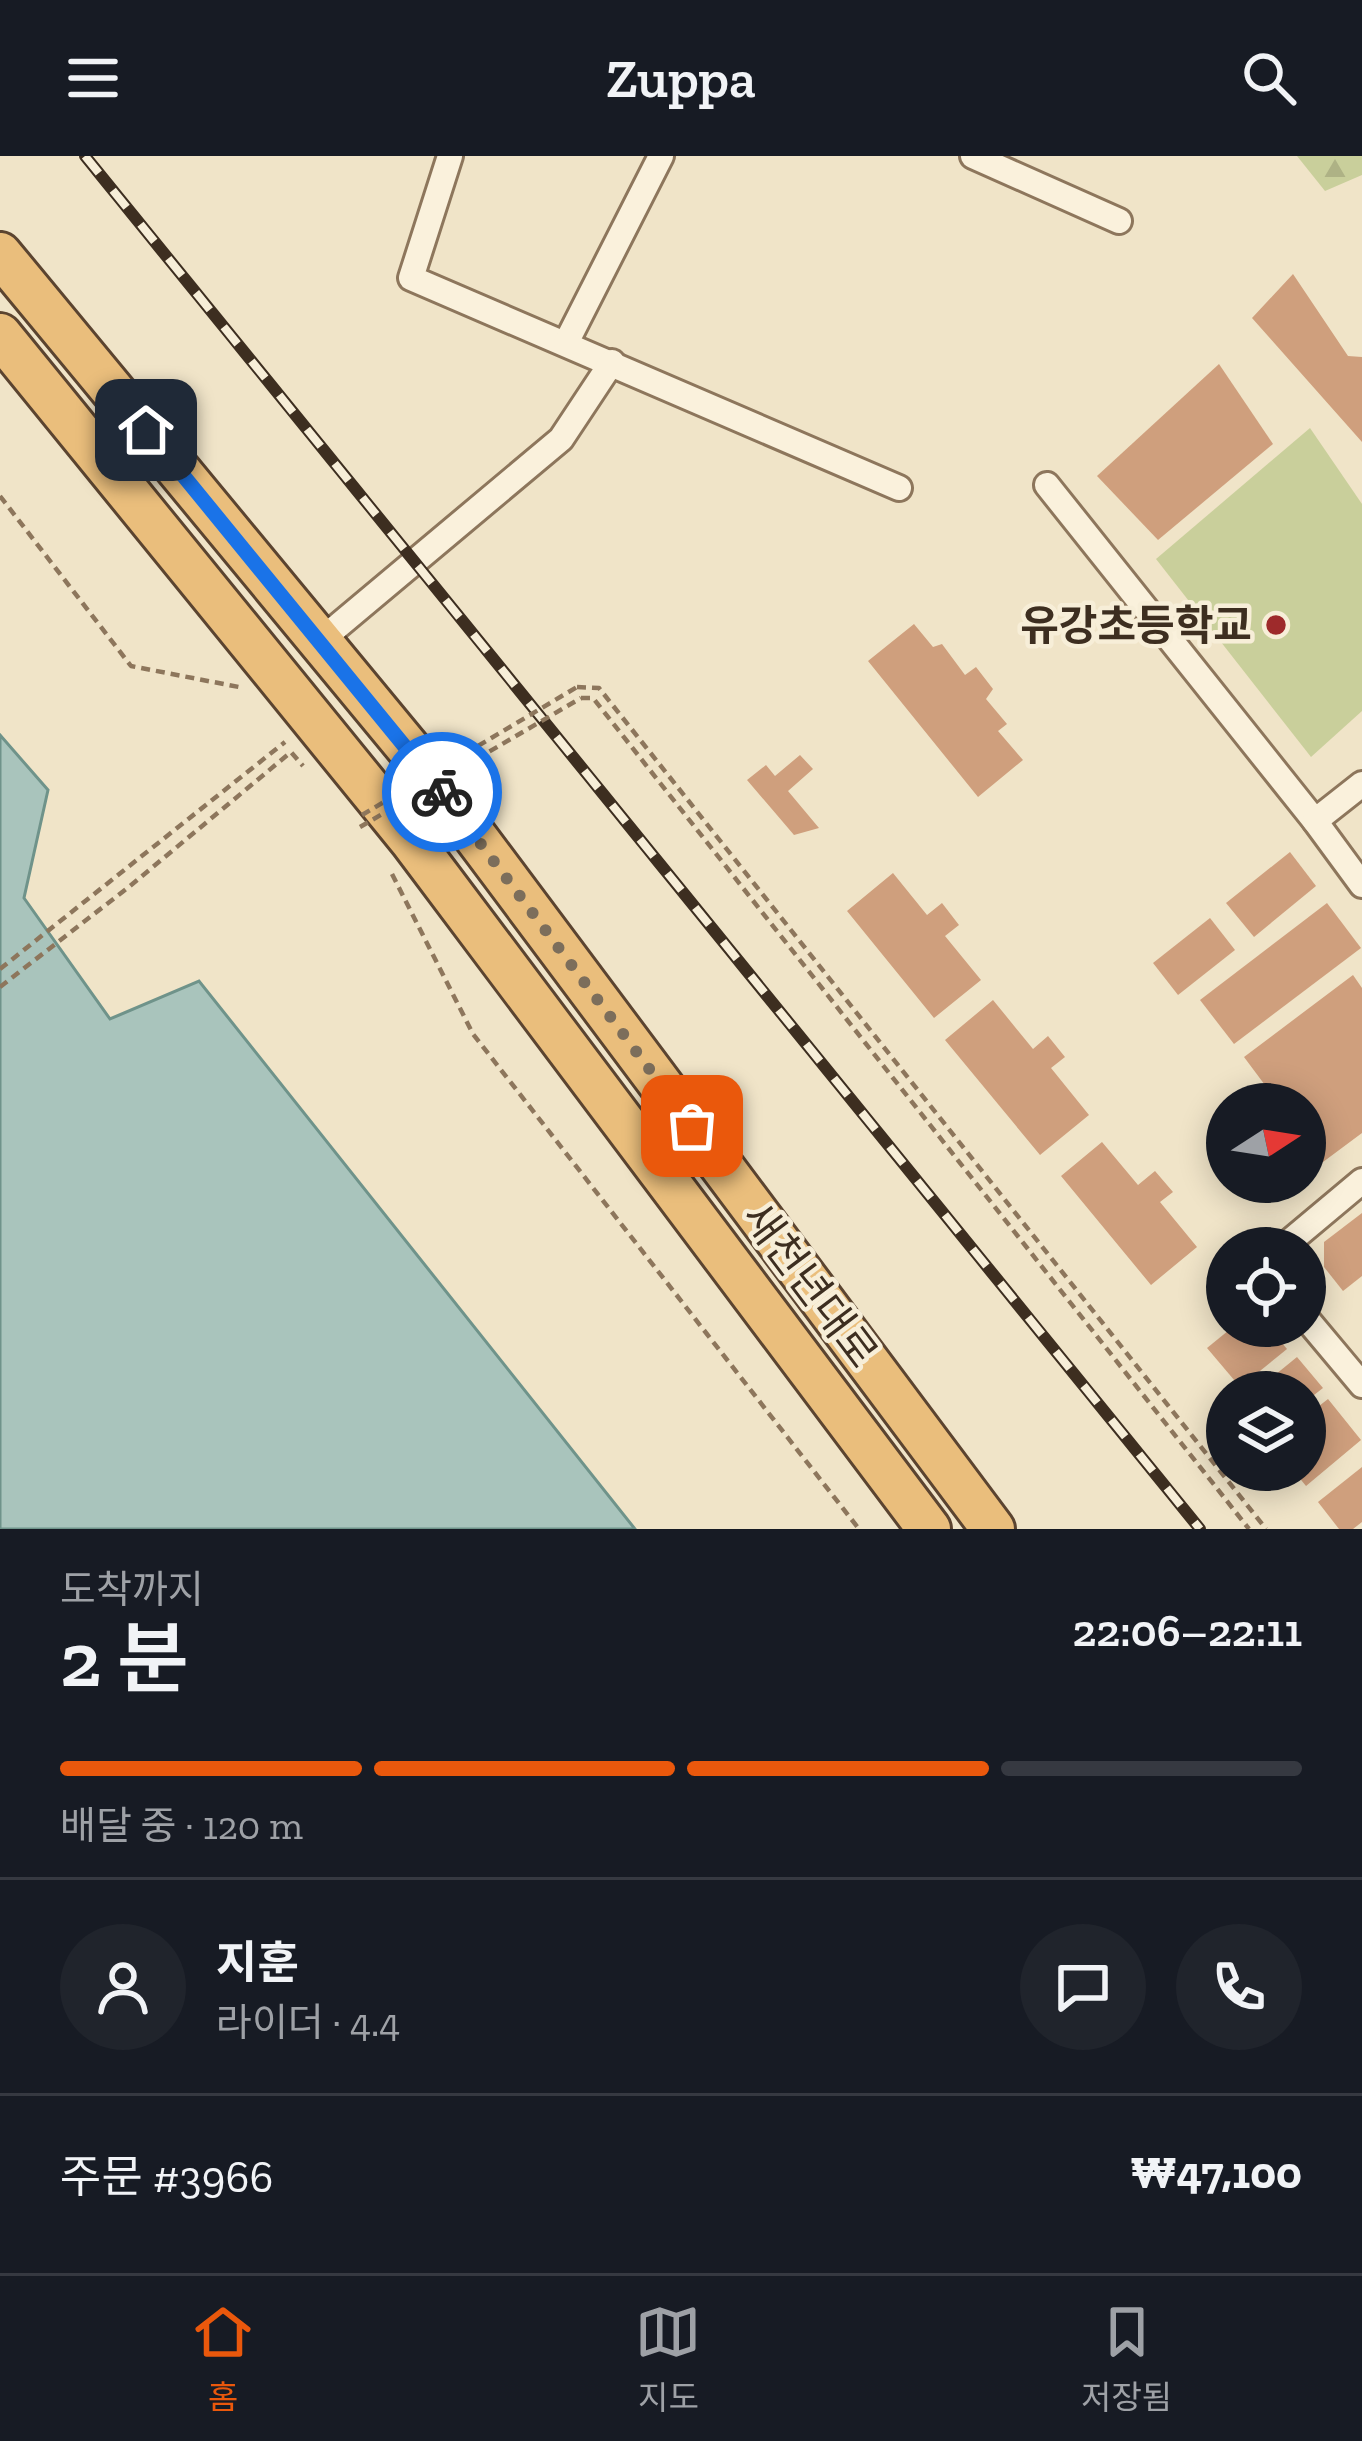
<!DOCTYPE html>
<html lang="ko">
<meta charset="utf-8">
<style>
body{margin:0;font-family:"Zilla Slab","Noto Sans KR",serif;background:#20242c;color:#f1f3f6;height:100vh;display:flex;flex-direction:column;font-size:45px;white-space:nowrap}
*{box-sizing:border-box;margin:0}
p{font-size:39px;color:#9ea1a6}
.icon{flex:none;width:66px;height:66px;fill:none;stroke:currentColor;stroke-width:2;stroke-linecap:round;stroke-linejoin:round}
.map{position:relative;height:1373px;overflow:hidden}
.details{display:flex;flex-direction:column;background:#171b24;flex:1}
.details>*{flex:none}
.needle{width:78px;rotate:78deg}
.fabs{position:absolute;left:1206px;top:927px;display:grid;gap:24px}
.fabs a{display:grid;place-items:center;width:120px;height:120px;border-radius:50%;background:#171b24;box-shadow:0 6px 30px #0003;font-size:60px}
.pin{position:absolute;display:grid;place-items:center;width:102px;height:102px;color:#fff;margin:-51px;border-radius:24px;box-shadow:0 6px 18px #0006}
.courier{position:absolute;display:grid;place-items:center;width:120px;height:120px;margin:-60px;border:9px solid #1a73e8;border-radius:50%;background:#fff;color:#222;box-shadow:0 3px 15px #0007}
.summary em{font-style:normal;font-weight:600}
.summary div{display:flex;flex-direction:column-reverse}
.summary{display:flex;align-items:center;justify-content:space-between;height:204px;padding:0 60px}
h1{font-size:78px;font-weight:600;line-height:90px}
.bar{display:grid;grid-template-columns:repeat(4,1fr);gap:18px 12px;align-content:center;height:144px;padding:0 60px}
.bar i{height:15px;border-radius:9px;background:#363941}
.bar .active{background:#ea580c}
.bar p{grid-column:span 4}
.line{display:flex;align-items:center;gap:30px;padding:0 60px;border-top:3px solid #363941}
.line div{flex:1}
.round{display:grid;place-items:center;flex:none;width:126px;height:126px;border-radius:63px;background:#20242c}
header{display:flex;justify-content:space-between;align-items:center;height:156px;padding:0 60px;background:#171b24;font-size:54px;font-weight:600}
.dock{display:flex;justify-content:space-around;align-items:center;height:168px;border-top:3px solid #363941;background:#171b24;font-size:33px;color:#9ea1a6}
.dock a{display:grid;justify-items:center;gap:6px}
.dock .active{color:#ea580c}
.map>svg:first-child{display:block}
.grass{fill:#c9cf9b}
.forest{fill:url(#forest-firs)}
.water{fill:#a9c4bc;stroke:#6f938a;stroke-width:3}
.building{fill:#cf9f7d}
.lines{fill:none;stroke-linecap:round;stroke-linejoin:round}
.minor-casing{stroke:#8d765c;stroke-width:30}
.trunk-casing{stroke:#5b4430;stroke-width:48}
.path{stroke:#8d765c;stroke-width:4.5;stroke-dasharray:9 6;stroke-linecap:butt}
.minor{stroke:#faf1dc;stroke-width:24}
.trunk{stroke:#eabe7c;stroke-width:42}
.rail-casing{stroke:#3d2e20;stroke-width:12}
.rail{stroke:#f7eed8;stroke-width:8;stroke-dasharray:22;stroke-linecap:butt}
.path-bridge{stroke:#8d765c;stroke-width:4.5;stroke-dasharray:9 6;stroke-linecap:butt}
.done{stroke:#7c6e5b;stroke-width:12;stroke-dasharray:0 21.6}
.route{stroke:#1a73e8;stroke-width:15}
.poi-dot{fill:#9e2a2b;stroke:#f7eed8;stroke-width:4.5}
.labels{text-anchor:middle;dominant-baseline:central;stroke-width:9;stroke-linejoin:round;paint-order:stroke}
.poi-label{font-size:42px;font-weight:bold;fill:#3d2e20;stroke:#f7eed8;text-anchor:end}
.street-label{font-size:42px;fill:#3d2e20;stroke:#f7eed8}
</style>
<header><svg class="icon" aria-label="menu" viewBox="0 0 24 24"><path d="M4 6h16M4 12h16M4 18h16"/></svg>Zuppa<svg class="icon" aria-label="search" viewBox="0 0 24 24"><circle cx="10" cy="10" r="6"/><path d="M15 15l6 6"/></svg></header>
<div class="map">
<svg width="1362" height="1373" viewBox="0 0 1362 1373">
<defs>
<pattern id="forest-firs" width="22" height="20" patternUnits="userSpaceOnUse" patternTransform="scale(3)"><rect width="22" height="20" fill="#c9cf9b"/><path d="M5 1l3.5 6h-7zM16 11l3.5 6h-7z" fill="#aeb285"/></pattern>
</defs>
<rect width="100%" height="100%" fill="#f0e4c8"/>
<!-- grass -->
<polygon class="grass" points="1310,272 1362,348 1362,555 1311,601 1156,403"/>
<!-- forest -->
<polygon class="forest" points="1297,0 1362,0 1362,19 1325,35"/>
<!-- water -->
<polygon class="water" points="0,579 48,634 24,742 110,863 199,825 635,1373 0,1373"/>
<!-- building -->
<g class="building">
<polygon points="1293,118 1348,200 1362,201 1362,286 1252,162"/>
<polygon points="1219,208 1273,288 1158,384 1097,320"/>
<polygon points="914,468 933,491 942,488 965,519 976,511 993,533 986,543 1007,568 998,575 1023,604 978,641 868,505"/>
<polygon points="800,599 813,613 788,635 819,672 794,679 747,624 766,609 775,620"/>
<polygon points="1290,696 1316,730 1254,781 1226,747"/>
<polygon points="893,717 927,759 942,747 959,769 945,780 981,824 934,862 847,755"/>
<polygon points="1327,747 1361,792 1234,888 1200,844"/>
<polygon points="1210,762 1235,794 1178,839 1153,807"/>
<polygon points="1353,819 1362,832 1362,977 1323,1006 1305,982 1305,948 1279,948 1244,901"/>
<polygon points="993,844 1033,893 1048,880 1065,901 1051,912 1089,959 1040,999 945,884"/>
<polygon points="1102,986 1138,1029 1155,1015 1173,1036 1160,1046 1197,1091 1151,1129 1061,1020"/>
<polygon points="1362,1057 1362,1120 1343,1135 1324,1111 1324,1086"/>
<polygon points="1234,1170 1268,1170 1287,1193 1240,1231 1207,1192"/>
<polygon points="1297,1201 1323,1232 1305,1246 1305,1236 1254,1236"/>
<polygon points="1328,1243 1361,1284 1306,1330 1293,1314 1305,1314 1305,1261"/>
<polygon points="1362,1311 1362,1366 1353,1373 1339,1373 1318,1346"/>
</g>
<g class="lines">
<defs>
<g id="minor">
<polyline points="450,0 411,122 899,332"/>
<polyline points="973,0 1119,65"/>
<polyline points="566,187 661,0"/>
<polyline points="1047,329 1315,665 1362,628"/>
<polyline points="320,485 561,283 612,206"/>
<polyline points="1315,665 1362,729"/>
<polyline points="1282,1092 1362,1025"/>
<polyline points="1305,1161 1362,1229"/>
</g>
<g id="trunk">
<polyline points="0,98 418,604 993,1373"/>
<polyline points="0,179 411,684 929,1373"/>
</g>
</defs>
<!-- minor casing -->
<use href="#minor" class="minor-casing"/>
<!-- trunk casing -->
<use href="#trunk" class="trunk-casing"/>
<!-- path -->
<g class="path">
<polyline points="0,340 131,510 244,532"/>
<polyline points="577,531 599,532 1266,1373"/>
<polyline points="581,542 593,542 1249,1373"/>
<polyline points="392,718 473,878 859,1373"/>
<polyline points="0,813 285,586"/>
<polyline points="0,831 130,730 291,596 303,610"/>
</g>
<!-- minor -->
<use href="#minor" class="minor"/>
<!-- trunk -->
<use href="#trunk" class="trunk"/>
<defs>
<polyline id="rail" points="85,0 1200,1373"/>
</defs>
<!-- rail casing -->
<use href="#rail" class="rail-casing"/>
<!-- rail -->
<use href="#rail" class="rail"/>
<!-- path-bridge -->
<g class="path-bridge">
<polyline points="362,659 577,531"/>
<polyline points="360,671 581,542"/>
</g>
</g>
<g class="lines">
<!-- done -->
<polyline class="done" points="442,636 692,970"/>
<!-- route -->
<polyline class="route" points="146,274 442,636"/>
</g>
<!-- markers -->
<circle class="poi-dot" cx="1276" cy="469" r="12"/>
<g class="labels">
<!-- poi labels -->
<g class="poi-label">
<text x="1252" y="469">유강초등학교</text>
</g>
<!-- street labels -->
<g class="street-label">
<text transform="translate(810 1129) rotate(53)">새천년대로</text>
</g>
</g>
</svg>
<div class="fabs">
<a><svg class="needle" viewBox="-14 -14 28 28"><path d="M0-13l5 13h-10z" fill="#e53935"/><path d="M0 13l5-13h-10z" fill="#9ea1a6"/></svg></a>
<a><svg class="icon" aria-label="locate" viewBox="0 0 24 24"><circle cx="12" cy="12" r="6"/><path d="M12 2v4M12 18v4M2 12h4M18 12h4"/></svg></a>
<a><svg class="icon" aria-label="layers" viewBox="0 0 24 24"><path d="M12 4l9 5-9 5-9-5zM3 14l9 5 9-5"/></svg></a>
</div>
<div class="pin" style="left:692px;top:970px;background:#ea580c"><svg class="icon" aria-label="bag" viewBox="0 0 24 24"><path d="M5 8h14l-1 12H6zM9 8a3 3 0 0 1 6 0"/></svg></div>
<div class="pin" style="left:146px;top:274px;background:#1f2937"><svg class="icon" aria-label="home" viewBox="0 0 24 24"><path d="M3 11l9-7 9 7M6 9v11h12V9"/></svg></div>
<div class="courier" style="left:442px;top:636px"><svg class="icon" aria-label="bike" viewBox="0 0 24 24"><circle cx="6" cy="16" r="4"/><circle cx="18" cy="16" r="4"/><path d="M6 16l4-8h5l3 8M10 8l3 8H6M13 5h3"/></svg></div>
</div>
<section class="details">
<div class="summary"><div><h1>2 분</h1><p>도착까지</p></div><em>22:06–22:11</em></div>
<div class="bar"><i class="active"></i><i class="active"></i><i class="active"></i><i></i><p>배달 중 · 120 m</p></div>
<div class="line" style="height:216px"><a class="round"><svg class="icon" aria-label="person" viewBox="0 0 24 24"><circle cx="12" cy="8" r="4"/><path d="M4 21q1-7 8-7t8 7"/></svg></a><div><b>지훈</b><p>라이더 · 4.4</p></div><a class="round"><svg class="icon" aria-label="chat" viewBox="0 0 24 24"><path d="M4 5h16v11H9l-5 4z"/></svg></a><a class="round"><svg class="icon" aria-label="phone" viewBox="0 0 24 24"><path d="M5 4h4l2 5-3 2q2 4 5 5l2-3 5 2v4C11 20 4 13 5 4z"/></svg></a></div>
<div class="line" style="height:156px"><div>주문 #3966</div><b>₩47,100</b></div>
</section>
<nav class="dock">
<a class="active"><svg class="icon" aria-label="home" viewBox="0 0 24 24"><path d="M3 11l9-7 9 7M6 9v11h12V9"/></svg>홈</a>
<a><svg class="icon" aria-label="map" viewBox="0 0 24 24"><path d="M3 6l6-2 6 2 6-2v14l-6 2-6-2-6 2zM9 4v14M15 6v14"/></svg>지도</a>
<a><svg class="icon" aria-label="saved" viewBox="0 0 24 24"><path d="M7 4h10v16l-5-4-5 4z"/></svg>저장됨</a>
</nav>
